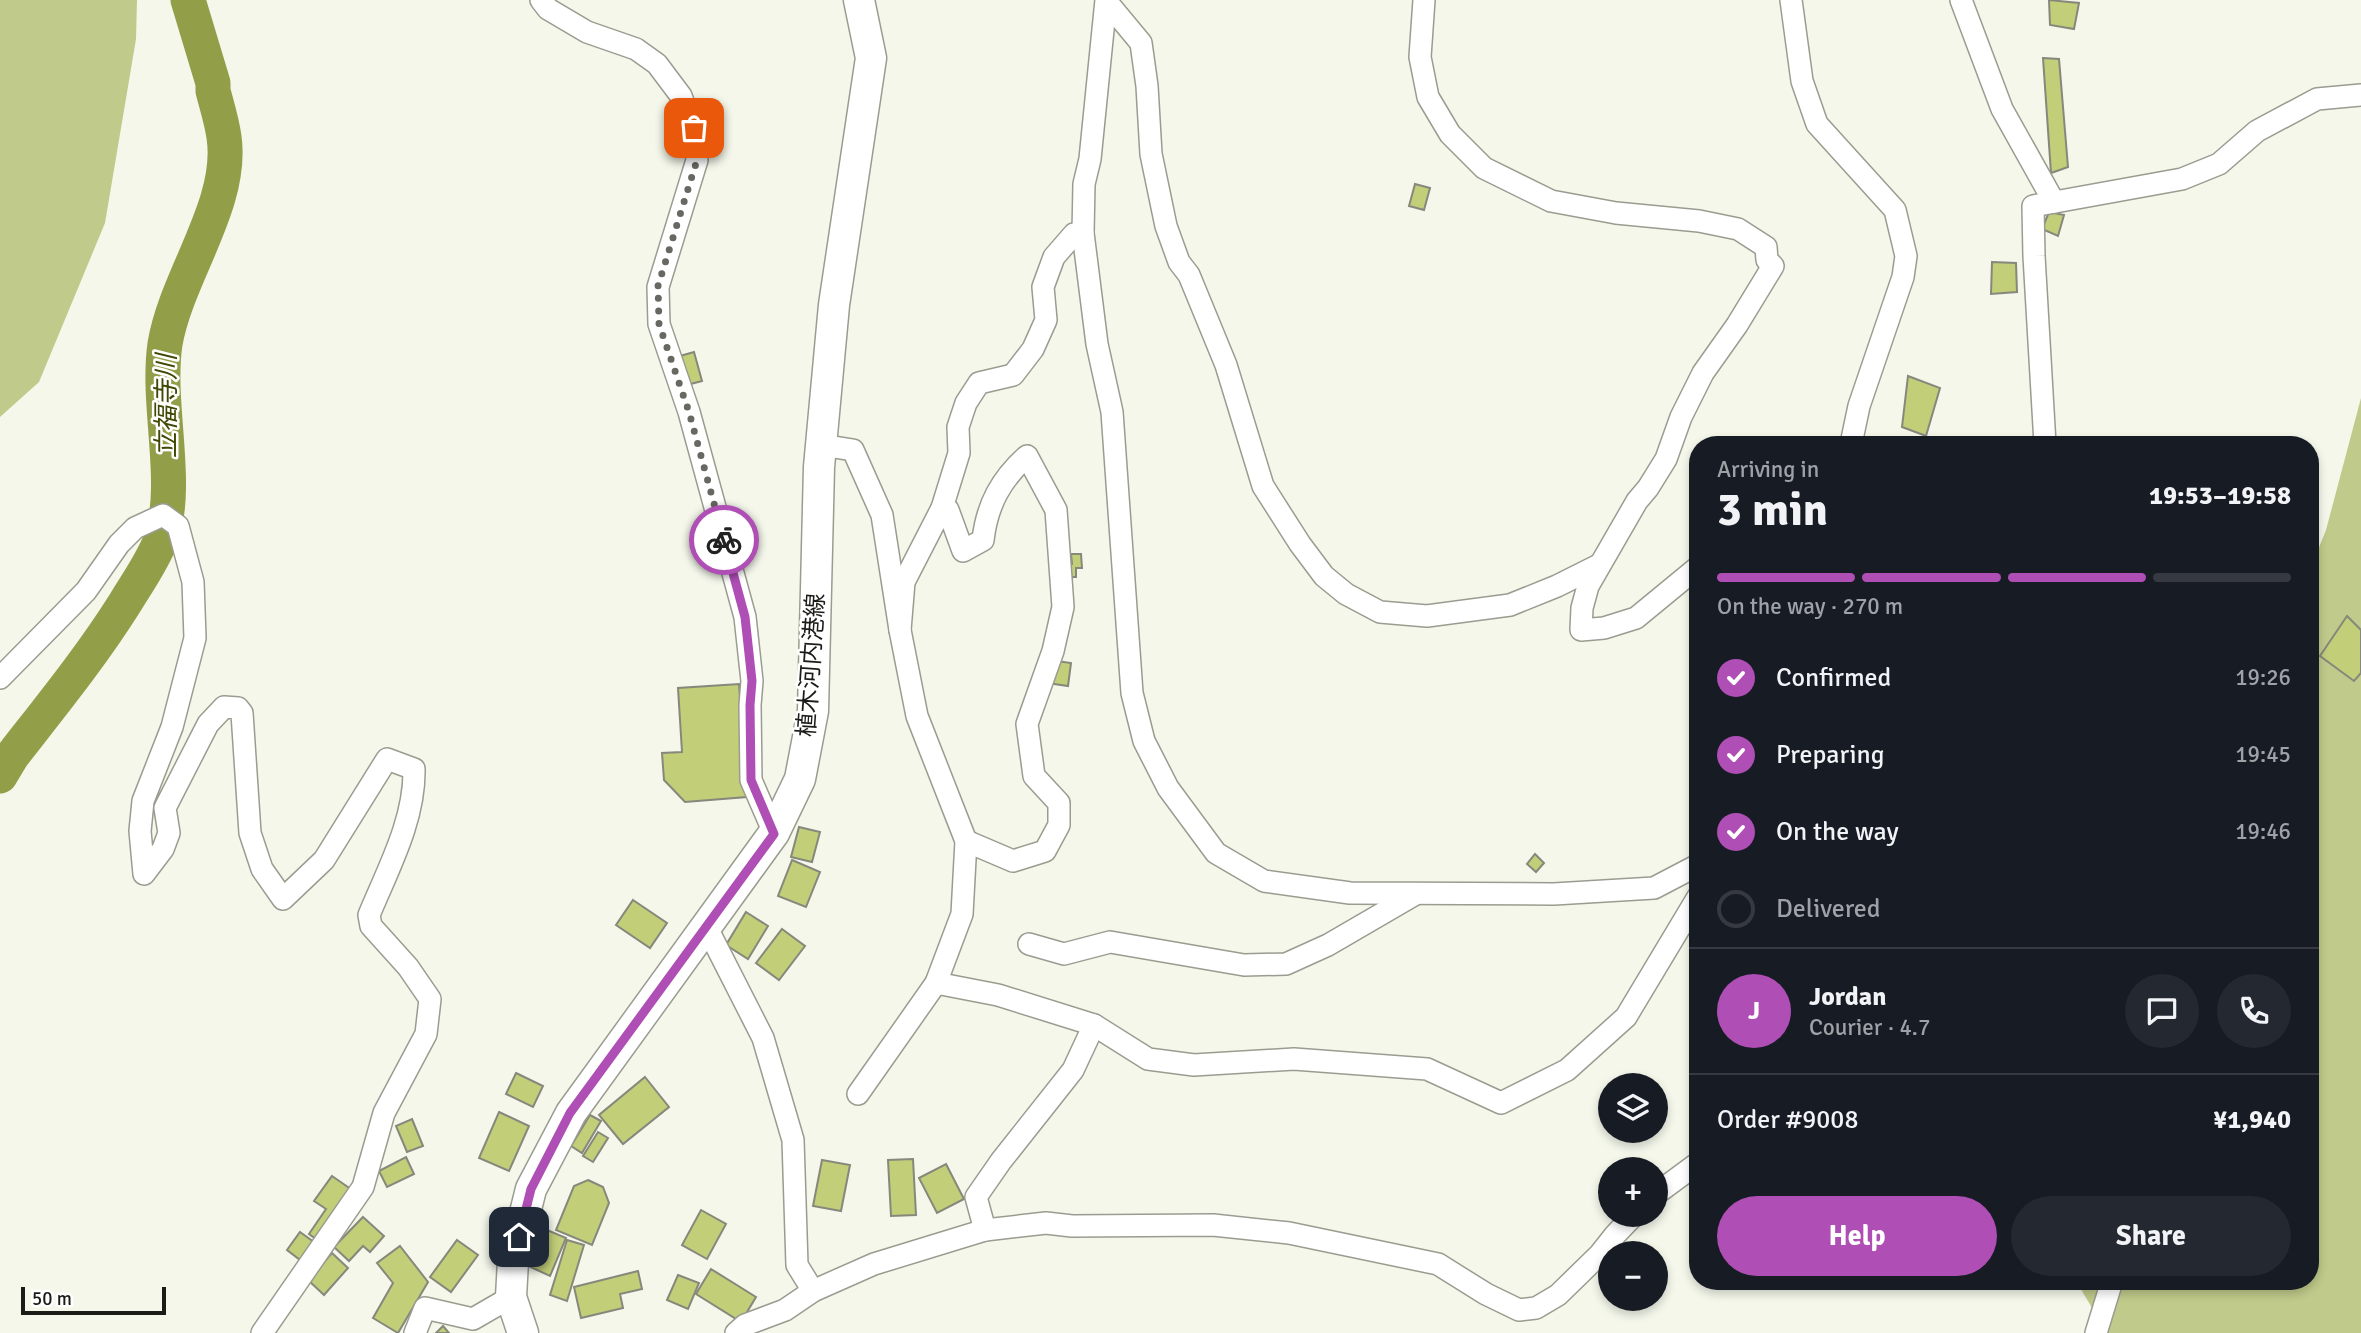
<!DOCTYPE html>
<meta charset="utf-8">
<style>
body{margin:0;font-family:Signika,"Noto Sans JP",sans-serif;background:#242831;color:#f1f3f6;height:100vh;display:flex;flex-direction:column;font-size:26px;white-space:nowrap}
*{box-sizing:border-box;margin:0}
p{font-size:23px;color:#9ea1a6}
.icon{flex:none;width:38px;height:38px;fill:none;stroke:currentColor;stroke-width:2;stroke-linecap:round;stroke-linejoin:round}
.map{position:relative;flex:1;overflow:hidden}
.sheet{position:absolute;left:1689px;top:436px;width:630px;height:854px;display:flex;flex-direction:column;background:#171b24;border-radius:28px;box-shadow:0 4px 10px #0003}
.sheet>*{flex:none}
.buttons{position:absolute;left:1598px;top:1073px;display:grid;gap:14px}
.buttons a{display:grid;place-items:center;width:70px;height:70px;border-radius:50%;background:#171b24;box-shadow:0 4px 10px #0003;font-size:35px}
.scale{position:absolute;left:21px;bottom:18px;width:145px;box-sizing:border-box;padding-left:7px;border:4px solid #1b1b17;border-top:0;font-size:19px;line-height:24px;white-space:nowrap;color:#1b1b17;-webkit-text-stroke:5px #fff;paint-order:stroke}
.pin{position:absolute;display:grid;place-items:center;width:60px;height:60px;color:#fff;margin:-30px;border-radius:14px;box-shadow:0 4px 10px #0006}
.courier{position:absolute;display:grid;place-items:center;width:70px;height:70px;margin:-35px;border:5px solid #af4eb5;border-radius:50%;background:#fff;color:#222;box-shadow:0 2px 9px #0007}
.head em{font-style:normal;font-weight:800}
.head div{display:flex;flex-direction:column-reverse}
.head{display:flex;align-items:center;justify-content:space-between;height:119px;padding:0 28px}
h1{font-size:46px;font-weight:800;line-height:52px}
.bar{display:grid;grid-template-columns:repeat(4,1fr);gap:10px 7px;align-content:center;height:84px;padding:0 28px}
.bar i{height:9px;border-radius:5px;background:#363941}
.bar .current{background:#af4eb5}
.bar p{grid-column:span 4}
.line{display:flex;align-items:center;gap:18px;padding:0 28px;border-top:2px solid #363941}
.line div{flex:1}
.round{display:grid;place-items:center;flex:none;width:74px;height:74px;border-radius:37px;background:#242831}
ol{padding:0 28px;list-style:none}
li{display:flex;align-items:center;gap:21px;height:77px}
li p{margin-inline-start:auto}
li .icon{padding:7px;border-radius:50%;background:#af4eb5;color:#fff;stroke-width:4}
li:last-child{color:#9ea1a6}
li i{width:38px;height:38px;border:4px solid #363941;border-radius:50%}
.action{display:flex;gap:14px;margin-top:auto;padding:14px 28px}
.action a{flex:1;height:80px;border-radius:42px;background:#af4eb5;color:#fff;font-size:28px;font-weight:800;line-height:80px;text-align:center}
.action a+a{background:#242831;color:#f1f3f6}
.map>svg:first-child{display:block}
.green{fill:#c0ca8a}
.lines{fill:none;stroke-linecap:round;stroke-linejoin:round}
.river{stroke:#939e49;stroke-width:35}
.building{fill:#c2ce78;stroke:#86887c;stroke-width:2}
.street-casing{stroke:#9a9c90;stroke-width:24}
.secondary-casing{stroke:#9a9c90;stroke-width:33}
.street{stroke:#fff;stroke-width:21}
.secondary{stroke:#fff;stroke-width:30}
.done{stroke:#676861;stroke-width:7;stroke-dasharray:0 12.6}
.route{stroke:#af4eb5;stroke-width:9}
.labels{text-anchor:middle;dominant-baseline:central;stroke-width:5;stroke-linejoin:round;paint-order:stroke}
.street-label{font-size:24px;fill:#1b1b17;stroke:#fff}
.water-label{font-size:26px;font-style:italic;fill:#414804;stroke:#fff}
</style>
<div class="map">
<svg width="2361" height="1333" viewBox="0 0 2361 1333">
<rect width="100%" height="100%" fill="#f4f7ea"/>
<!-- green -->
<g class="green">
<polygon points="0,0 137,0 136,39 105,223 39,382 0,417"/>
<polygon points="2361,398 2361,1333 2107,1333 2076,1281 2310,1281 2310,570 2326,530"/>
</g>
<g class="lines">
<!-- river -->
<path class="river" d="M0,776L12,756C51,706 91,657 125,603C137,583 153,561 161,539C180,483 156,405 165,344C176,277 234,204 224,137C222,122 217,106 213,91V83L188,0"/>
</g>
<!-- building -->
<g class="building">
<polygon points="2049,0 2079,3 2074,29 2050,25"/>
<polygon points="2043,58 2059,59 2068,167 2051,173"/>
<polygon points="1415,184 1430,188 1424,210 1409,206"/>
<polygon points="2049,212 2064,215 2058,236 2042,229"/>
<polygon points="1992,262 2016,263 2017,292 1991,294"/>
<polygon points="694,352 702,381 687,385 680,356"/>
<polygon points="1908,376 1940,388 1926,436 1902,427"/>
<polygon points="1071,554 1081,554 1082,568 1076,568 1076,577 1066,577 1065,565 1072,564"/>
<polygon points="2347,616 2361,630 2361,673 2354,681 2320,656"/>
<polygon points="1050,660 1071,663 1068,686 1047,683"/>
<polygon points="739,684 747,797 685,802 664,780 662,753 682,752 678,688"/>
<polygon points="799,827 820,832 812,862 791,857"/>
<polygon points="1535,854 1544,863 1536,872 1527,864"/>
<polygon points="792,860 820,872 806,907 778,896"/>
<polygon points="633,900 667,923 650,948 616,925"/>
<polygon points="746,912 768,926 748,959 726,945"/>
<polygon points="782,929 805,946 779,980 756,963"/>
<polygon points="516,1073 543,1086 533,1107 506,1094"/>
<polygon points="645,1077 669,1107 623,1144 599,1115"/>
<polygon points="499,1112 529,1126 509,1171 479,1158"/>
<polygon points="590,1115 601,1121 582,1153 571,1146"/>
<polygon points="412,1119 423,1146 407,1152 396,1126"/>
<polygon points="598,1132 608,1138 593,1162 583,1156"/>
<polygon points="406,1157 414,1174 387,1187 379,1171"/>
<polygon points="913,1159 916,1215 891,1216 888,1160"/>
<polygon points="822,1160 850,1165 841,1211 813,1206"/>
<polygon points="946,1164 964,1199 937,1213 919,1178"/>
<polygon points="332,1176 355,1192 320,1242 309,1234 326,1209 314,1201"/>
<polygon points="588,1180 603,1187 609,1203 592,1245 556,1230 574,1186"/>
<polygon points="701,1210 726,1224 707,1259 682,1245"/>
<polygon points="363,1217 384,1236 370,1252 363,1246 349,1261 334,1247"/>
<polygon points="540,1227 566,1238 550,1276 524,1264"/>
<polygon points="300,1232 318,1245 304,1263 287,1250"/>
<polygon points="457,1240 478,1255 451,1292 430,1277"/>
<polygon points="567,1240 584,1245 567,1301 550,1295"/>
<polygon points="400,1246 428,1282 398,1333 373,1318 393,1283 377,1263"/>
<polygon points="332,1253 348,1268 324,1295 308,1280"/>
<polygon points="711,1269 756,1297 741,1322 696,1294"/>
<polygon points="638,1271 642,1289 620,1294 623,1308 581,1318 574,1287"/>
<polygon points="678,1275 699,1283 688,1309 667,1300"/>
<polygon points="443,1326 449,1333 436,1333"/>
</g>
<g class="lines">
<defs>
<g id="street">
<polyline points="541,0 548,9 587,32 636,49 657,64 681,96 693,128 697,160 658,287 659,324 689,412 745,617 752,681 750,705 751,780 774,833"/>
<polyline points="1106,0 1090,159 1084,184 1083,233 1097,344 1112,412 1132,693 1144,741 1168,788 1216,853 1264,881 1350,893 1554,894 1654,888 1698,865"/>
<polyline points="1424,0 1420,57 1428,97 1450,134 1484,168 1551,201 1616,213 1699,221 1738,229 1766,247 1767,260 1773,266 1737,325 1703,373 1681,417 1666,459 1648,488 1637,501 1588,586 1582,608 1581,630 1604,628 1636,618 1698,567"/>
<polyline points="1791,0 1802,81 1817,124 1895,210 1906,256 1903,277 1859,406 1851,444"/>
<polyline points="1961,0 2002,109 2054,202"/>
<polyline points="1107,2 1141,43 1147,86 1151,154 1166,226 1179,262 1189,275 1226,365 1263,486 1300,544 1324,576 1346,594 1380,612 1427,616 1510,605 1557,586 1599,565"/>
<polyline points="2045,444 2034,256 2033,206 2182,179 2219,164 2257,131 2317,99 2361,95"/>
<polyline points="821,445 853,450 882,515 900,630 917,716 966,841 962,914 936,983 858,1094"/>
<polyline points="942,508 959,453 958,427 966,403 979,383 1013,375 1033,349 1046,320 1043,287 1054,257 1074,234 1083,233"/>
<path d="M900,630L904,582L942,508L948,510L963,551L983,540C987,505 1001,479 1027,456L1056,510L1063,607L1053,651L1027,724L1034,776L1059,803V825L1045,851L1013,861L966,841"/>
<path d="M0,678L86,591L119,544L135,528L163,515L178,526L193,582L195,638L172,727L143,801L140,831L144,874L163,849L169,833L165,808L208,724L224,707L238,708L242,713L250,833L262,869L283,899L324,860L387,759L414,769C415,820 388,869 369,915L371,926L408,967L430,999L426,1034L384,1113L363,1187L262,1333"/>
<polyline points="706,926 763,1038 793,1140 797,1265 813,1291"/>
<polyline points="1029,944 1064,954 1110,942 1244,965 1286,964 1328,945 1414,895"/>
<polyline points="936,983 998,995 1094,1025 1148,1059 1194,1065 1294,1059 1427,1069 1501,1103 1567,1070 1626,1017 1698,897"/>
<polyline points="1656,1194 1698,1163"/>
<polyline points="985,1230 976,1197 1001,1161 1073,1070 1094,1025"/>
<polyline points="415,1333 425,1308 473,1319 511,1297"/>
<polyline points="736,1333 745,1325 785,1310 813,1291 874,1264 985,1230 1046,1223 1072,1226 1213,1225 1289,1233 1438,1264 1486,1294 1519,1310 1536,1308 1558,1295 1600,1254 1615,1235 1635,1214"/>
<polyline points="2096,1333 2112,1281"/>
</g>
<polyline id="secondary" points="523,1333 511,1297 513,1261 531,1189 571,1113 774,833 800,779 813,711 819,467 834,305 871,58 859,0"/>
</defs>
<!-- street casing -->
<use href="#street" class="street-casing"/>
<!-- secondary casing -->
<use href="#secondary" class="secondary-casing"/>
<!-- street -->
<use href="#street" class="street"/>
<!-- secondary -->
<use href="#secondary" class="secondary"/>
</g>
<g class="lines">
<!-- done -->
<polyline class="done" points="694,128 697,160 658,286 659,324 689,412 724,540"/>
<!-- route -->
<polyline class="route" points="519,1237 531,1189 570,1113 774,834 751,780 750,705 752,681 745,617 724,540"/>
</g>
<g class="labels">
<!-- street labels -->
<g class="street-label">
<text transform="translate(811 665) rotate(-86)">植木河内港線</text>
</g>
<!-- water labels -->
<g class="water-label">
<text transform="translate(167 406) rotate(-90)">立福寺川</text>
</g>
</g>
</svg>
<div class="buttons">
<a><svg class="icon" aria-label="layers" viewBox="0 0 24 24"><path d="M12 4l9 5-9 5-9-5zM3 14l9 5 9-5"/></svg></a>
<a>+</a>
<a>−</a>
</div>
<div class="scale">50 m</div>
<div class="pin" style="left:694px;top:128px;background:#ea580c"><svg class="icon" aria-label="bag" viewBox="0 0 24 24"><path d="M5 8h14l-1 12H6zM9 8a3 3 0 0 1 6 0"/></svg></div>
<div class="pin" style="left:519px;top:1237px;background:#1f2937"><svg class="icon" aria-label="home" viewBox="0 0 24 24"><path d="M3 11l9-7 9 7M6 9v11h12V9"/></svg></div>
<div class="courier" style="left:724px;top:540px"><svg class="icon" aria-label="bike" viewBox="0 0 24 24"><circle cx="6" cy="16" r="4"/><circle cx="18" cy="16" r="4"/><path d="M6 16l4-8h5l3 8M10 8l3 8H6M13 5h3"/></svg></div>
<section class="sheet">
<div class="head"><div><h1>3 min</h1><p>Arriving in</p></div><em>19:53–19:58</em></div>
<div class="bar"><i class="current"></i><i class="current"></i><i class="current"></i><i></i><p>On the way · 270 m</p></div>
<ol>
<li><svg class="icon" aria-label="check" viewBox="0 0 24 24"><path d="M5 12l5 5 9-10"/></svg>Confirmed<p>19:26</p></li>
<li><svg class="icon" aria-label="check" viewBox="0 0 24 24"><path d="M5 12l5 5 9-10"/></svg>Preparing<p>19:45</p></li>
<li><svg class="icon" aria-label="check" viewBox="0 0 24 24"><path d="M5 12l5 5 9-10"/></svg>On the way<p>19:46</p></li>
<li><i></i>Delivered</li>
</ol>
<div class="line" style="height:126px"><b class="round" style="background:#af4eb5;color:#fff">J</b><div><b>Jordan</b><p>Courier · 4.7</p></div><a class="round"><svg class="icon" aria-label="chat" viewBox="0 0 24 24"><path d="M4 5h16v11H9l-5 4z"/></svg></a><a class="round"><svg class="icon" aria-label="phone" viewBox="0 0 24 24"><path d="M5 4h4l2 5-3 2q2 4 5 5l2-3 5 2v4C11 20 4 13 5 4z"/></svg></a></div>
<div class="line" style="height:91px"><div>Order #9008</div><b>¥1,940</b></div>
<div class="action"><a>Help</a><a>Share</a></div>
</section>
</div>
